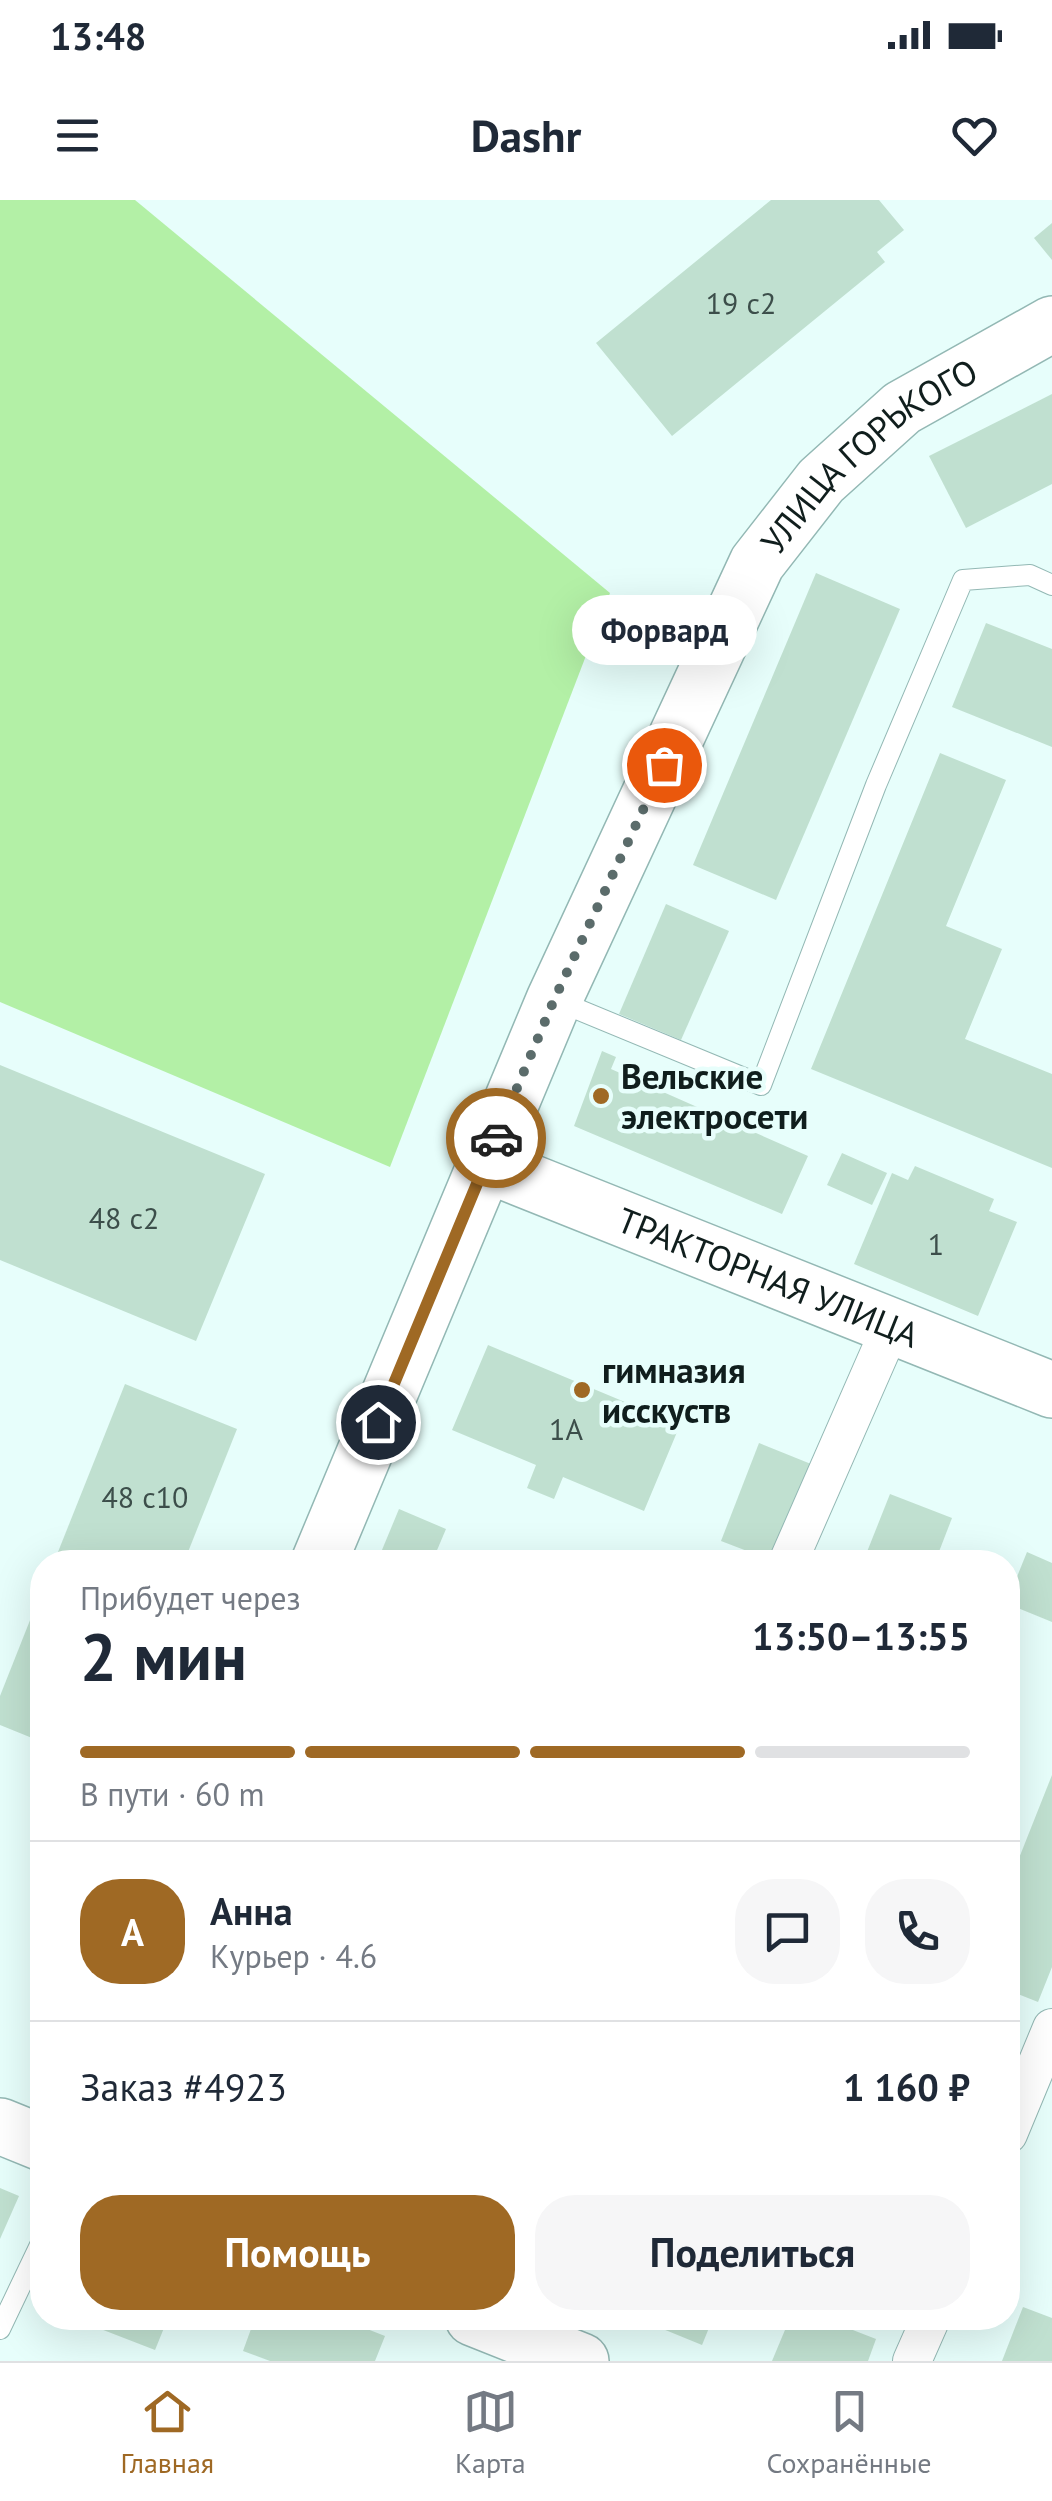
<!DOCTYPE html>
<html lang="ru">
<meta charset="utf-8">
<style>
body{margin:0;font-family:"PT Sans",sans-serif;background:#f6f6f7;color:#1f2937;height:100vh;display:flex;flex-direction:column;font-size:38px;white-space:nowrap}
*{box-sizing:border-box;margin:0}
p{font-size:32px;color:#747a83}
.icon{flex:none;width:55px;height:55px;fill:none;stroke:currentColor;stroke-width:2;stroke-linecap:round;stroke-linejoin:round}
.map{position:relative;flex:1;overflow:hidden}
.drawer{position:absolute;left:30px;top:1350px;width:990px;height:780px;display:flex;flex-direction:column;background:#fff;border-radius:40px;box-shadow:0 10px 40px #0002}
.drawer>*{flex:none}
.pin{position:absolute;display:grid;place-items:center;width:85px;height:85px;color:#fff;margin:-42px;border:5px solid #fff;border-radius:50%;box-shadow:0 2px 10px #0007}
.courier{position:absolute;display:grid;place-items:center;width:100px;height:100px;margin:-50px;border:8px solid #9f6924;border-radius:50%;background:#fff;color:#222;box-shadow:0 2px 12px #0007}
.bubble{position:absolute;height:70px;border-radius:35px;background:#fff;box-shadow:0 10px 40px #0002;font-size:32px;font-weight:600;line-height:70px;text-align:center}
.overview em{font-style:normal;font-weight:600}
.overview div{display:flex;flex-direction:column-reverse}
.overview{display:flex;align-items:center;justify-content:space-between;height:170px;padding:0 50px}
h1{font-size:65px;font-weight:600;line-height:75px}
.bar{display:grid;grid-template-columns:repeat(4,1fr);gap:15px 10px;align-content:center;height:120px;padding:0 50px}
.bar i{height:12px;border-radius:8px;background:#e0e1e3}
.bar .current{background:#9f6924}
.bar p{grid-column:span 4}
.line{display:flex;align-items:center;gap:25px;padding:0 50px;border-top:2px solid #e0e1e3}
.line div{flex:1}
.round{display:grid;place-items:center;flex:none;width:105px;height:105px;border-radius:40px;background:#f6f6f7}
.cta{display:flex;gap:20px;margin-top:auto;padding:20px 50px}
.cta a{flex:1;height:115px;border-radius:40px;background:#9f6924;color:#fff;font-size:40px;font-weight:600;line-height:115px;text-align:center}
.cta a+a{background:#f6f6f7;color:#1f2937}
.status{display:flex;justify-content:space-between;align-items:center;height:70px;padding:0 50px;background:#fff;direction:ltr}
.status svg{height:28px;fill:currentColor}
header{display:flex;justify-content:space-between;align-items:center;height:130px;padding:0 50px;background:#fff;font-size:45px;font-weight:600}
.dock{display:flex;justify-content:space-around;align-items:center;height:140px;border-top:2px solid #e0e1e3;background:#fff;font-size:28px;color:#747a83}
.dock a{display:grid;justify-items:center;gap:5px}
.dock .current{color:#9f6924}
.map>svg:first-child{display:block}
.green{fill:#b3f0a6}
.building{fill:#c0e0d0}
.lines{fill:none;stroke-linecap:round;stroke-linejoin:round}
.lane-casing{stroke:#93b8b4;stroke-width:22}
.street-casing{stroke:#93b8b4;stroke-width:40}
.secondary-casing{stroke:#93b8b4;stroke-width:58}
.lane{stroke:#fff;stroke-width:20}
.street{stroke:#fff;stroke-width:38}
.secondary{stroke:#fff;stroke-width:55}
.done{stroke:#5b6c6b;stroke-width:10;stroke-dasharray:0 18}
.route{stroke:#9f6924;stroke-width:12}
.poi-dot{fill:#9f6924;stroke:#e7fefb;stroke-width:4}
.labels{text-anchor:middle;dominant-baseline:central;stroke-width:9;stroke-linejoin:round;paint-order:stroke}
.number-label{font-size:30px;fill:#3c4e4a}
.street-label{font-size:35px;fill:#101e1d;stroke:#e7fefb}
.poi-label{font-size:35px;font-weight:bold;fill:#101e1d;stroke:#e7fefb;text-anchor:start}
</style>
<div class="status"><b>13:48</b><svg viewBox="0 0 49 12"><path d="M0 12V9h3v3zM5 12V6h3v6zM10 12V3h3v9zM15 12V0h3v12zM26 1h20v11H26zM47 4h2v5h-2z"/></svg></div>
<header><svg class="icon" aria-label="menu" viewBox="0 0 24 24"><path d="M4 6h16M4 12h16M4 18h16"/></svg>Dashr<svg class="icon" aria-label="heart" viewBox="0 0 24 24"><path d="M12 20l-8-8c-3-5 5-10 8-4 3-6 11-1 8 4z"/></svg></header>
<div class="map">
<svg width="1052" height="2161" viewBox="0 0 1052 2161">
<rect width="100%" height="100%" fill="#e7fefb"/>
<!-- green -->
<polygon class="green" points="0,0 135,0 610,393 390,967 0,802"/>
<!-- building -->
<g class="building">
<polygon points="771,0 879,0 904,30 877,52 885,62 672,236 596,143"/>
<polygon points="1052,23 1052,60 1034,38"/>
<polygon points="1052,194 1052,284 966,328 929,256"/>
<polygon points="816,373 900,409 776,700 693,665"/>
<polygon points="986,423 1052,449 1052,547 952,507"/>
<polygon points="940,553 1006,580 946,726 1002,749 965,839 1052,874 1052,968 811,869"/>
<polygon points="666,704 729,731 681,840 619,814"/>
<polygon points="602,851 616,857 611,869 808,956 782,1014 574,926"/>
<polygon points="0,865 265,974 196,1141 0,1060"/>
<polygon points="842,953 887,973 872,1005 827,985"/>
<polygon points="915,966 994,999 989,1011 1017,1022 978,1116 854,1064 892,973 908,980"/>
<polygon points="488,1145 680,1225 644,1311 563,1277 554,1299 527,1288 536,1265 452,1230"/>
<polygon points="125,1184 237,1229 184,1362 54,1362"/>
<polygon points="759,1243 816,1266 776,1362 721,1341"/>
<polygon points="890,1294 952,1318 935,1362 863,1362"/>
<polygon points="399,1309 446,1329 432,1362 377,1362"/>
<polygon points="1027,1352 1052,1363 1052,1422 1008,1404 1008,1399"/>
<polygon points="42,1390 42,1542 0,1525 0,1496"/>
<polygon points="1052,1575 1052,1767 1038,1802 1008,1790 1008,1686"/>
<polygon points="0,1988 19,1996 0,2039"/>
<polygon points="1023,2107 1052,2118 1052,2161 1002,2161"/>
<polygon points="81,2118 168,2118 155,2150 80,2121"/>
<polygon points="255,2118 339,2118 385,2136 375,2161 270,2161 243,2151"/>
<polygon points="636,2118 713,2118 702,2145"/>
<polygon points="790,2118 822,2118 876,2139 868,2161 772,2161"/>
</g>
<g class="lines">
<defs>
<g id="lane">
<polyline points="555,800 761,885 876,585 963,380 1030,375 1052,385"/>
<polyline points="0,2129 42,2041"/>
</g>
<g id="street">
<polyline points="788,1362 891,1127"/>
<polyline points="1008,1934 1052,1828"/>
<polyline points="912,2161 931,2118"/>
</g>
<g id="secondary">
<path id="s1" d="M485,964L1052,1190"/>
<path id="s2" d="M319,1362L554,800L757,363L821,281L902,208L1052,124"/>
<polyline points="0,1926 42,1943"/>
<polyline points="473,2118 581,2161"/>
</g>
</defs>
<!-- lane casing -->
<use href="#lane" class="lane-casing"/>
<!-- street casing -->
<use href="#street" class="street-casing"/>
<!-- secondary casing -->
<use href="#secondary" class="secondary-casing"/>
<!-- lane -->
<use href="#lane" class="lane"/>
<!-- street -->
<use href="#street" class="street"/>
<!-- secondary -->
<use href="#secondary" class="secondary"/>
</g>
<g class="lines">
<!-- done -->
<polyline class="done" points="496,938 554,800 664,565"/>
<!-- route -->
<polyline class="route" points="378,1222 496,938"/>
</g>
<!-- markers -->
<g class="poi-dot">
<circle cx="601" cy="896" r="10"/>
<circle cx="582" cy="1190" r="10"/>
</g>
<g class="labels">
<!-- number labels -->
<g class="number-label">
<text x="741" y="102">19 с2</text>
<text x="124" y="1017">48 с2</text>
<text x="936" y="1043">1</text>
<text x="566" y="1228">1А</text>
<text x="145" y="1296">48 с10</text>
</g>
<!-- street labels -->
<g class="street-label">
<text stroke="none"><textPath href="#s2" startOffset="1248">УЛИЦА ГОРЬКОГО</textPath></text>
<text stroke="none"><textPath href="#s1" startOffset="305">ТРАКТОРНАЯ УЛИЦА</textPath></text>
</g>
<!-- poi labels -->
<g class="poi-label">
<text x="621" y="876">Вельские<tspan x="621" dy="40">электросети</tspan></text>
<text x="602" y="1170">гимназия<tspan x="602" dy="40">исскуств</tspan></text>
</g>
</g>
</svg>
<div class="pin" style="left:664px;top:565px;background:#ea580c"><svg class="icon" aria-label="bag" viewBox="0 0 24 24"><path d="M5 8h14l-1 12H6zM9 8a3 3 0 0 1 6 0"/></svg></div>
<div class="pin" style="left:378px;top:1222px;background:#1f2937"><svg class="icon" aria-label="home" viewBox="0 0 24 24"><path d="M3 11l9-7 9 7M6 9v11h12V9"/></svg></div>
<div class="courier" style="left:496px;top:938px"><svg class="icon" aria-label="car" viewBox="0 0 24 24"><path d="M5 17H2v-5l4-1 3-4h7l3 4 3 1v5h-3M9 17h6M6 11h13"/><circle cx="7" cy="17" r="2"/><circle cx="17" cy="17" r="2"/></svg></div>
<div class="bubble" style="left:572px;top:395px;width:185px">Форвард</div>
<section class="drawer">
<div class="overview"><div><h1>2 мин</h1><p>Прибудет через</p></div><em>13:50–13:55</em></div>
<div class="bar"><i class="current"></i><i class="current"></i><i class="current"></i><i></i><p>В пути · 60 m</p></div>
<div class="line" style="height:180px"><b class="round" style="background:#9f6924;color:#fff">А</b><div><b>Анна</b><p>Курьер · 4.6</p></div><a class="round"><svg class="icon" aria-label="chat" viewBox="0 0 24 24"><path d="M4 5h16v11H9l-5 4z"/></svg></a><a class="round"><svg class="icon" aria-label="phone" viewBox="0 0 24 24"><path d="M5 4h4l2 5-3 2q2 4 5 5l2-3 5 2v4C11 20 4 13 5 4z"/></svg></a></div>
<div class="line" style="height:130px"><div>Заказ #4923</div><b>1 160 ₽</b></div>
<div class="cta"><a>Помощь</a><a>Поделиться</a></div>
</section>
</div>
<nav class="dock">
<a class="current"><svg class="icon" aria-label="home" viewBox="0 0 24 24"><path d="M3 11l9-7 9 7M6 9v11h12V9"/></svg>Главная</a>
<a><svg class="icon" aria-label="map" viewBox="0 0 24 24"><path d="M3 6l6-2 6 2 6-2v14l-6 2-6-2-6 2zM9 4v14M15 6v14"/></svg>Карта</a>
<a><svg class="icon" aria-label="saved" viewBox="0 0 24 24"><path d="M7 4h10v16l-5-4-5 4z"/></svg>Сохранённые</a>
</nav>
